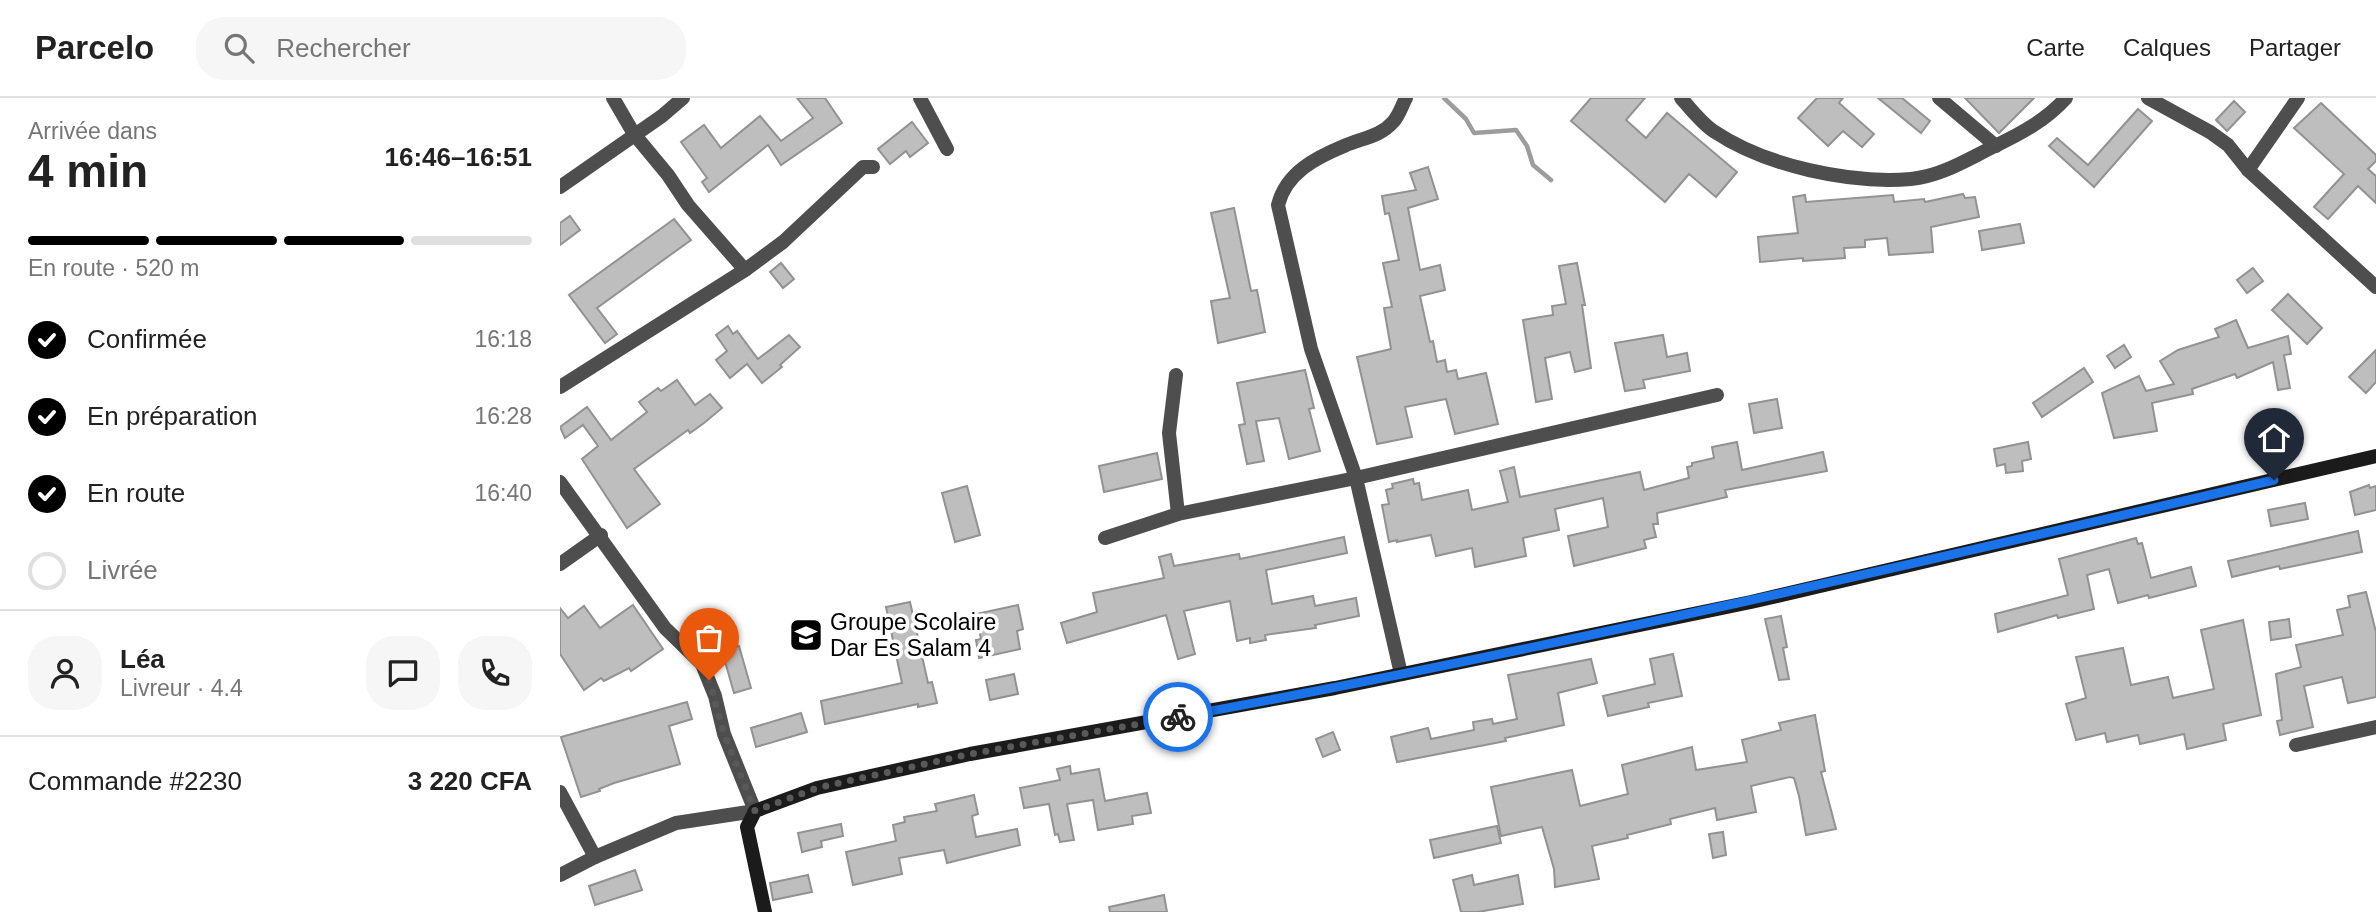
<!DOCTYPE html>
<html lang="fr">
<meta charset="utf-8">
<style>
body{margin:0;font-family:Arial,sans-serif;background:#f6f6f6;color:#222;height:100vh;display:flex;flex-direction:column;font-size:26px;white-space:nowrap}
*{box-sizing:border-box;margin:0}
p{font-size:23px;color:#767676}
.icon{flex:none;width:38px;height:38px;fill:none;stroke:currentColor;stroke-width:2;stroke-linecap:round;stroke-linejoin:round}
.map{position:relative;flex:1;overflow:hidden}
.details{display:flex;flex-direction:column;background:#fff;width:560px}
.details>*{flex:none}
.pin{position:absolute;display:grid;place-items:center;width:60px;height:60px;color:#fff;margin:-72px -30px;border-radius:50% 50% 50% 0;rotate:-45deg;box-shadow:0 0 7px #0007}
.pin .icon{rotate:45deg}
.courier{position:absolute;display:grid;place-items:center;width:70px;height:70px;margin:-35px;border:5px solid #1a73e8;border-radius:50%;background:#fff;color:#222;box-shadow:0 2px 9px #0007}
.overview em{font-style:normal;font-weight:800}
.overview div{display:flex;flex-direction:column-reverse}
.overview{display:flex;align-items:center;justify-content:space-between;height:119px;padding:0 28px}
h1{font-size:46px;font-weight:800;line-height:52px}
.bar{display:grid;grid-template-columns:repeat(4,1fr);gap:10px 7px;align-content:center;height:84px;padding:0 28px}
.bar i{height:9px;border-radius:5px;background:#e0e0e0}
.bar .active{background:#000}
.bar p{grid-column:span 4}
.line{display:flex;align-items:center;gap:18px;padding:0 28px;border-top:2px solid #e0e0e0}
.line div{flex:1}
.round{display:grid;place-items:center;flex:none;width:74px;height:74px;border-radius:28px;background:#f6f6f6}
ol{padding:0 28px;list-style:none}
li{display:flex;align-items:center;gap:21px;height:77px}
li p{margin-inline-start:auto}
li .icon{padding:7px;border-radius:50%;background:#000;color:#fff;stroke-width:4}
li:last-child{color:#767676}
li i{width:38px;height:38px;border:4px solid #e0e0e0;border-radius:50%}
header{display:flex;align-items:center;gap:42px;box-sizing:border-box;height:98px;padding:0 35px;background:#fff;border-bottom:2px solid #e0e0e0}
header strong{font-size:33px}
nav{display:flex;gap:38px;margin-inline-start:auto;font-size:24px}
.search{width:490px;height:63px;background:#f6f6f6;display:flex;align-items:center;gap:18px;box-sizing:border-box;padding:0 24px;border-radius:28px;color:#767676;font-size:26px}
main{display:flex;flex:1;min-height:0}
.map>svg:first-child{display:block}
.lines{fill:none;stroke-linecap:round;stroke-linejoin:round}
.stream{stroke:#9c9c9c;stroke-width:4.5}
.building{fill:#bebebe;stroke:#929292;stroke-width:2}
.street{stroke:#4e4e4e;stroke-width:14}
.secondary{stroke:#1b1b1b;stroke-width:14}
.done{stroke:#595959;stroke-width:7;stroke-dasharray:0 12.6}
.route{stroke:#1a73e8;stroke-width:9}
.labels{text-anchor:middle;dominant-baseline:central;stroke-width:7;stroke-linejoin:round;paint-order:stroke}
.poi-label{font-size:23px;fill:#000;stroke:#fff;text-anchor:start}
</style>
<header>
<strong>Parcelo</strong>
<div class="search"><svg class="icon" aria-label="search" viewBox="0 0 24 24"><circle cx="10" cy="10" r="6"/><path d="M15 15l6 6"/></svg>Rechercher</div>
<nav><a>Carte</a><a>Calques</a><a>Partager</a></nav>
</header>
<main>
<section class="details">
<div class="overview"><div><h1>4 min</h1><p>Arrivée dans</p></div><em>16:46–16:51</em></div>
<div class="bar"><i class="active"></i><i class="active"></i><i class="active"></i><i></i><p>En route · 520 m</p></div>
<ol>
<li><svg class="icon" aria-label="check" viewBox="0 0 24 24"><path d="M5 12l5 5 9-10"/></svg>Confirmée<p>16:18</p></li>
<li><svg class="icon" aria-label="check" viewBox="0 0 24 24"><path d="M5 12l5 5 9-10"/></svg>En préparation<p>16:28</p></li>
<li><svg class="icon" aria-label="check" viewBox="0 0 24 24"><path d="M5 12l5 5 9-10"/></svg>En route<p>16:40</p></li>
<li><i></i>Livrée</li>
</ol>
<div class="line" style="height:126px"><a class="round"><svg class="icon" aria-label="person" viewBox="0 0 24 24"><circle cx="12" cy="8" r="4"/><path d="M4 21q1-7 8-7t8 7"/></svg></a><div><b>Léa</b><p>Livreur · 4.4</p></div><a class="round"><svg class="icon" aria-label="chat" viewBox="0 0 24 24"><path d="M4 5h16v11H9l-5 4z"/></svg></a><a class="round"><svg class="icon" aria-label="phone" viewBox="0 0 24 24"><path d="M5 4h4l2 5-3 2q2 4 5 5l2-3 5 2v4C11 20 4 13 5 4z"/></svg></a></div>
<div class="line" style="height:91px"><div>Commande #2230</div><b>3 220 CFA</b></div>
</section>
<div class="map">
<svg width="1816" height="814" viewBox="0 0 1816 814">
<rect width="100%" height="100%" fill="#fff"/>
<g class="lines">
<!-- stream -->
<polyline class="stream" points="884,0 906,21 914,35 956,32 967,48 973,67 991,82"/>
</g>
<!-- building -->
<g class="building">
<polygon points="237,0 265,0 282,25 221,67 208,47 149,94 142,84 147,80 121,44 144,27 161,50 200,18 221,43 253,20"/>
<polygon points="1031,0 1085,0 1066,22 1086,40 1107,15 1177,74 1156,99 1129,76 1105,104 1011,23"/>
<polygon points="1257,0 1283,0 1279,5 1314,36 1302,49 1283,33 1268,48 1238,20"/>
<polygon points="1318,0 1342,0 1370,23 1361,35"/>
<polygon points="1405,0 1474,0 1439,35"/>
<polygon points="1674,3 1685,14 1667,33 1656,22"/>
<polygon points="1761,5 1816,57 1816,63 1808,71 1816,78 1816,105 1798,88 1768,121 1754,109 1784,76 1734,30"/>
<polygon points="1578,11 1592,23 1534,89 1489,48 1497,40 1528,67"/>
<polygon points="352,24 368,45 350,59 346,53 330,66 318,51"/>
<polygon points="868,69 878,101 848,110 860,172 880,167 885,192 860,198 870,244 873,243 877,264 885,262 887,274 896,272 898,281 926,275 938,326 895,336 886,301 845,309 852,339 817,346 797,259 831,251 824,210 832,209 823,165 839,162 829,115 825,116 822,98 856,92 850,75"/>
<polygon points="1403,96 1405,100 1415,99 1419,119 1371,129 1373,154 1329,157 1327,140 1305,142 1305,149 1284,150 1285,160 1243,163 1243,160 1200,164 1198,139 1238,135 1233,99 1245,97 1246,104 1333,97 1334,104 1364,101 1365,104"/>
<polygon points="674,110 691,193 697,192 705,234 658,245 651,203 670,200 651,115"/>
<polygon points="10,118 20,132 0,147 0,125"/>
<polygon points="114,121 131,142 37,210 57,236 45,245 9,197"/>
<polygon points="1460,126 1464,145 1422,152 1419,133"/>
<polygon points="221,165 234,181 223,190 210,174"/>
<polygon points="1017,165 1025,207 1022,207 1031,270 1015,274 1010,254 985,260 992,301 976,304 963,222 993,217 992,208 1006,206 999,168"/>
<polygon points="1693,170 1703,183 1687,195 1677,182"/>
<polygon points="1728,196 1762,230 1747,246 1712,212"/>
<polygon points="1676,222 1688,250 1728,238 1731,256 1724,257 1730,290 1718,292 1713,264 1677,280 1675,276 1632,291 1633,296 1592,305 1597,333 1554,340 1542,295 1579,278 1586,293 1614,286 1600,263 1618,252 1659,239 1655,231"/>
<polygon points="168,228 173,236 177,233 198,261 229,237 240,249 220,267 222,269 202,285 187,266 170,280 156,262 167,253 156,237"/>
<polygon points="1103,237 1107,259 1127,255 1130,273 1083,282 1085,290 1065,293 1055,245"/>
<polygon points="1564,247 1571,259 1555,270 1547,258"/>
<polygon points="1816,252 1816,284 1806,295 1789,279"/>
<polygon points="1524,270 1533,284 1482,319 1473,305"/>
<polygon points="745,272 754,310 749,311 760,353 729,361 719,320 696,323 704,363 687,366 679,327 685,326 677,285"/>
<polygon points="117,282 135,307 150,296 162,310 144,325 130,335 128,332 74,371 100,406 67,430 22,361 38,348 23,327 5,340 0,329 27,309 51,342 87,314 79,304 98,290 101,293"/>
<polygon points="1217,301 1222,330 1194,335 1189,306"/>
<polygon points="1177,344 1182,372 1263,354 1267,373 1165,392 1167,399 1097,415 1098,426 1093,426 1096,439 1084,442 1086,450 1014,468 1008,438 1048,429 1043,400 995,411 999,432 963,440 966,458 915,469 912,450 876,458 871,437 837,444 837,442 829,444 822,407 829,406 826,392 833,390 832,386 853,381 854,386 859,385 862,402 908,392 912,412 948,404 940,373 954,369 960,399 1080,374 1084,392 1129,380 1127,369 1132,368 1132,365 1154,360 1152,349"/>
<polygon points="1468,344 1471,361 1462,363 1463,373 1446,375 1445,366 1437,368 1434,351"/>
<polygon points="597,355 602,381 544,394 539,368"/>
<polygon points="1809,387 1810,390 1816,388 1816,412 1795,417 1790,394"/>
<polygon points="407,388 420,437 395,444 382,395"/>
<polygon points="1745,405 1748,421 1711,428 1708,412"/>
<polygon points="1798,433 1802,454 1720,471 1719,468 1672,479 1668,463"/>
<polygon points="784,439 787,455 706,472 712,506 753,498 755,508 796,500 799,518 755,527 756,530 705,537 706,542 690,545 690,540 677,543 670,503 624,513 635,556 618,561 606,517 507,545 501,525 537,514 533,495 604,480 599,459 611,456 614,468 679,456 680,461"/>
<polygon points="1576,440 1578,446 1582,445 1591,480 1631,469 1636,488 1589,500 1588,497 1558,505 1549,471 1527,477 1534,511 1498,520 1497,517 1438,534 1435,516 1508,497 1499,461"/>
<polygon points="1806,494 1816,534 1816,599 1788,605 1782,579 1744,588 1753,629 1720,637 1717,623 1722,622 1716,576 1741,569 1736,547 1783,537 1777,512 1790,509 1788,498"/>
<polygon points="350,504 368,585 372,584 377,605 358,609 358,606 265,626 261,603 342,585 326,509"/>
<polygon points="73,507 103,551 71,573 69,570 44,583 41,580 24,592 0,556 0,510 8,520 24,508 40,530"/>
<polygon points="458,507 463,531 457,533 460,551 419,560 416,542 421,541 416,516"/>
<polygon points="1221,518 1227,549 1223,550 1229,581 1219,582 1205,521"/>
<polygon points="1729,521 1731,539 1711,542 1709,524"/>
<polygon points="1683,522 1701,617 1663,626 1666,642 1627,651 1624,636 1580,646 1578,637 1547,644 1545,635 1516,642 1506,606 1526,600 1516,559 1563,550 1571,587 1608,579 1613,600 1654,591 1641,532"/>
<polygon points="179,548 191,590 174,595 162,553"/>
<polygon points="1113,556 1122,598 1088,605 1089,609 1048,618 1043,598 1095,586 1090,561"/>
<polygon points="1031,561 1037,585 998,595 1004,627 959,637 945,640 946,643 837,664 831,639 868,630 871,641 914,632 913,624 932,621 933,626 957,621 948,577"/>
<polygon points="454,576 458,596 430,602 426,582"/>
<polygon points="127,604 132,621 109,628 120,666 54,685 39,691 40,693 21,699 1,639"/>
<polygon points="241,615 247,634 196,649 191,630"/>
<polygon points="1255,617 1265,673 1261,674 1276,731 1246,737 1239,698 1234,680 1230,679 1191,688 1196,714 1157,722 1155,710 1110,721 1111,726 1067,737 1068,740 1032,748 1039,781 995,789 994,771 982,729 941,738 931,689 1012,672 1020,708 1068,696 1062,667 1132,649 1136,672 1187,664 1182,642 1221,632 1219,625"/>
<polygon points="773,634 780,652 763,659 756,641"/>
<polygon points="510,668 511,676 539,671 545,703 587,695 591,715 572,718 573,726 538,732 533,702 507,706 514,742 500,744 498,736 495,737 489,706 464,710 460,690 500,682 497,671"/>
<polygon points="414,697 418,716 412,718 416,739 457,731 460,747 387,765 384,752 339,760 342,776 293,787 286,754 336,743 333,727 345,724 344,719 377,713 375,706"/>
<polygon points="281,726 283,738 261,743 262,749 242,754 238,735"/>
<polygon points="937,728 941,745 874,760 870,742"/>
<polygon points="1163,734 1166,757 1153,760 1149,736"/>
<polygon points="75,772 82,792 35,807 29,788"/>
<polygon points="248,777 252,794 213,802 210,785"/>
<polygon points="912,777 914,787 958,777 963,806 918,814 901,814 893,782"/>
<polygon points="604,797 607,814 550,814 549,809"/>
</g>
<g class="lines">
<!-- street -->
<g class="street">
<polyline points="53,0 74,36 108,77 128,107 185,172"/>
<polyline points="360,0 387,51"/>
<path d="M1121,0C1131,11 1142,26 1155,34C1206,68 1290,86 1351,81C1382,78 1408,61 1435,48C1462,35 1486,22 1506,0"/>
<polyline points="1379,0 1436,48"/>
<polyline points="1588,0 1650,34 1668,47 1688,72 1816,189"/>
<polyline points="1688,72 1738,0"/>
<polyline points="0,89 102,18 123,0"/>
<polyline points="616,277 609,335 618,416"/>
<polyline points="0,289 185,172 223,144 303,69 313,69"/>
<polyline points="0,384 105,530 142,566 155,598 164,636 195,713 116,725 35,759 0,777"/>
<polyline points="545,440 618,416 796,380 1157,297"/>
<polyline points="0,466 41,437"/>
<path d="M841,576L796,380L751,251L718,107C726,75 755,60 784,48C802,40 820,39 833,24C839,18 842,7 846,0"/>
<polyline points="1736,647 1816,629"/>
<polyline points="0,694 35,759"/>
</g>
<!-- secondary -->
<polyline class="secondary" points="205,814 187,729 195,713 257,690 410,656 775,590 1191,504 1816,358"/>
</g>
<g class="lines">
<!-- done -->
<polyline class="done" points="149,582 164,636 195,713 257,690 410,656 618,619"/>
<!-- route -->
<path class="route" d="M618,619C986,552 1350,467 1714,382"/>
</g>
<!-- icons -->
<defs>
<symbol id="school-square" viewBox="-11 -11 22 22"><rect x="-9" y="-9" width="18" height="18" rx="4" fill="#000" stroke="#fff"/><path d="M0-5L7-2L0 1L-7-2ZM-4 1L0 2.5L4 1V4Q0 6-4 4Z" fill="#fff"/></symbol>
</defs>
<g fill-rule="evenodd">
<use href="#school-square" x="227" y="518" width="38" height="38"/>
</g>
<g class="labels">
<!-- poi labels -->
<g class="poi-label">
<text x="270" y="524">Groupe Scolaire<tspan x="270" dy="26">Dar Es Salam 4</tspan></text>
</g>
</g>
</svg>
<div class="pin" style="left:149px;top:582px;background:#ea580c"><svg class="icon" aria-label="bag" viewBox="0 0 24 24"><path d="M5 8h14l-1 12H6zM9 8a3 3 0 0 1 6 0"/></svg></div>
<div class="pin" style="left:1714px;top:382px;background:#1f2937"><svg class="icon" aria-label="home" viewBox="0 0 24 24"><path d="M3 11l9-7 9 7M6 9v11h12V9"/></svg></div>
<div class="courier" style="left:618px;top:619px"><svg class="icon" aria-label="bike" viewBox="0 0 24 24"><circle cx="6" cy="16" r="4"/><circle cx="18" cy="16" r="4"/><path d="M6 16l4-8h5l3 8M10 8l3 8H6M13 5h3"/></svg></div>
</div>
</main>
